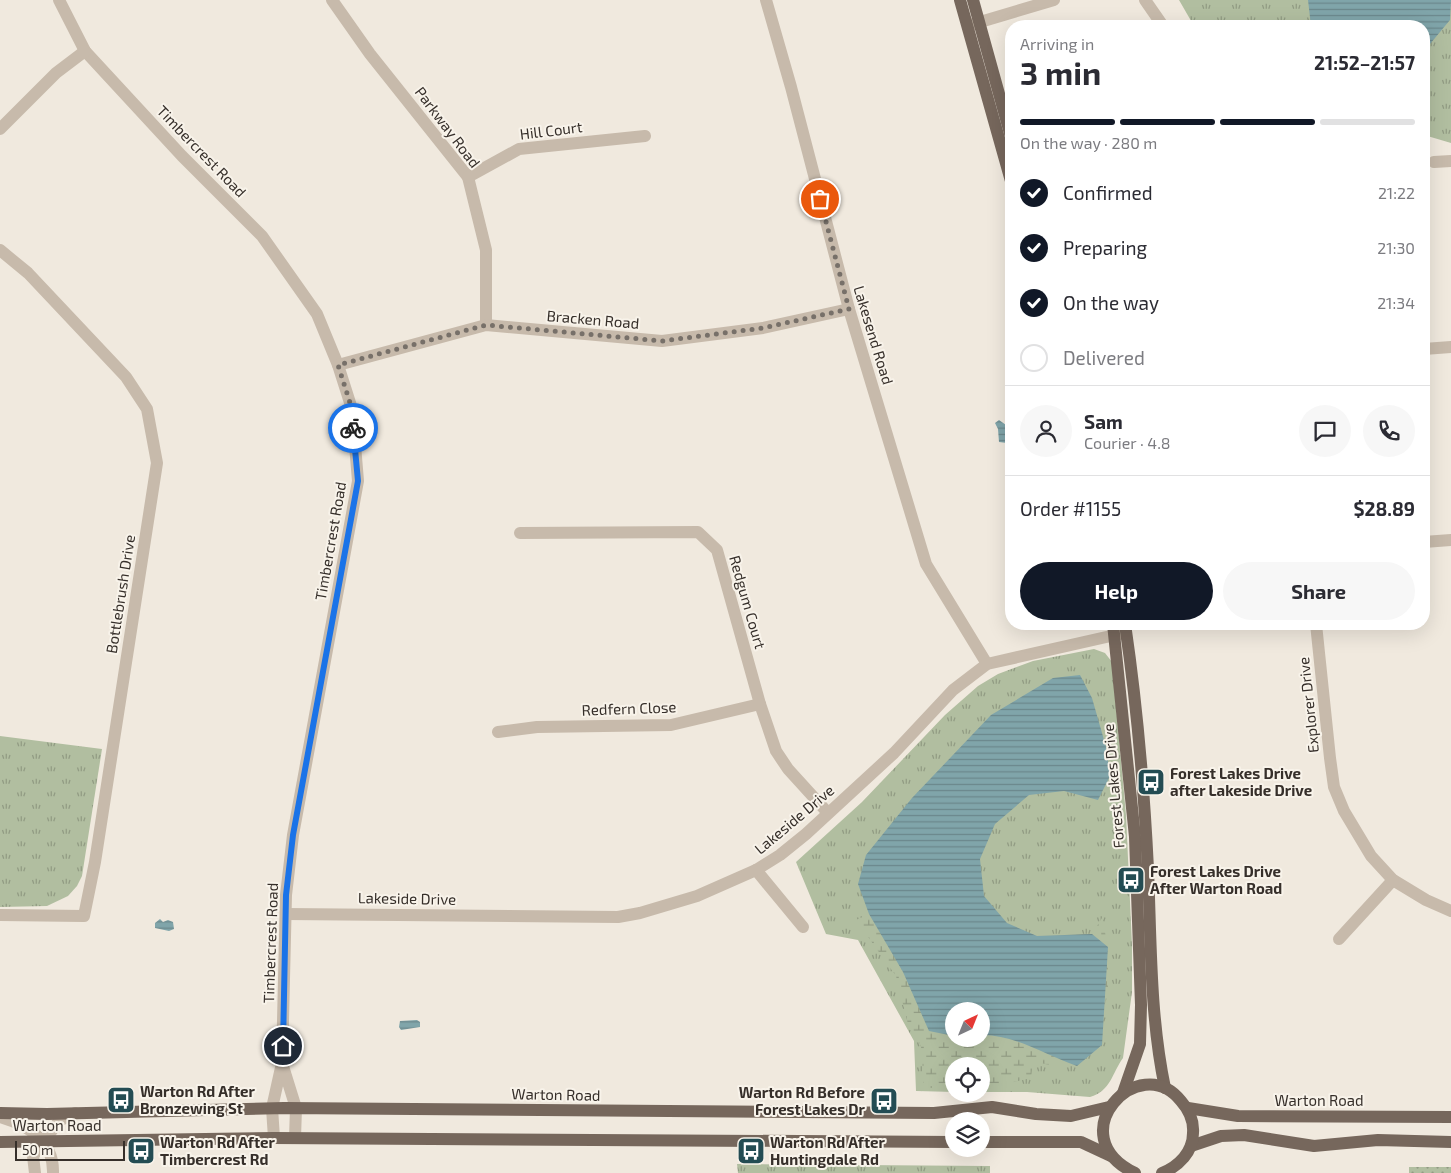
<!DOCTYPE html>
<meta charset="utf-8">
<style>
body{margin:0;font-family:"Exo 2",sans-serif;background:#f7f7f7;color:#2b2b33;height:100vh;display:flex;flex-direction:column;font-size:19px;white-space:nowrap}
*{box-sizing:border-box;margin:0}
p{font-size:16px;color:#7c7c81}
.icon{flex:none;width:28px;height:28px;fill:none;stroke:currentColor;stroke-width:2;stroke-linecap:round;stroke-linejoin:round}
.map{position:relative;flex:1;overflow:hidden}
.side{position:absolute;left:1005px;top:20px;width:425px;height:610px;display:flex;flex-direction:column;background:#fff;border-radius:20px;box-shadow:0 5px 20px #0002}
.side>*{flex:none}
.needle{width:32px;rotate:43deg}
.buttons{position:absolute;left:945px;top:1002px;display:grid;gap:10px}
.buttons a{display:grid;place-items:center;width:45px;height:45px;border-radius:50%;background:#fff;box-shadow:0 5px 20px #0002;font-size:25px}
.scale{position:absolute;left:15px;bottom:12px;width:110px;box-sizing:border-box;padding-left:5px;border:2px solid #362f2a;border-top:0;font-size:14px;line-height:18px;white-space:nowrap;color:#362f2a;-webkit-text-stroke:4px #f8f3ea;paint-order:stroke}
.pin{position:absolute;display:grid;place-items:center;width:42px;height:42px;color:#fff;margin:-21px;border:2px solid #fff;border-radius:50%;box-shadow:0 1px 5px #0007}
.courier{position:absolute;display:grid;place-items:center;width:50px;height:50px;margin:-25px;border:4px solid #1a73e8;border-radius:50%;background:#fff;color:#222;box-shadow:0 1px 6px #0007}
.head em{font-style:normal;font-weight:700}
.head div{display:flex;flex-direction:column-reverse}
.head{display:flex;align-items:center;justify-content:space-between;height:85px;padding:0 15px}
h1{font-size:32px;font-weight:700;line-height:38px}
.bar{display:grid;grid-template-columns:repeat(4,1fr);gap:8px 5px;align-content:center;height:60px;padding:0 15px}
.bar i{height:6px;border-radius:4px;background:#e1e1e2}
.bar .current{background:#111827}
.bar p{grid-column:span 4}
.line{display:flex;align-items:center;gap:12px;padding:0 15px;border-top:1px solid #e1e1e2}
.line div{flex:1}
.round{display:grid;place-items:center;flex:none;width:52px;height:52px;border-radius:26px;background:#f7f7f7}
ol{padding:0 15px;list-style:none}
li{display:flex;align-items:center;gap:15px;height:55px}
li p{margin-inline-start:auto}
li .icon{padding:5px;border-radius:50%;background:#111827;color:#fff;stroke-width:4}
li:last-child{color:#7c7c81}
li i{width:28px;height:28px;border:2px solid #e1e1e2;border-radius:50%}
.action{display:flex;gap:10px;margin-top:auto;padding:10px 15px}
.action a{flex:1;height:58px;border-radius:30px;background:#111827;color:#fff;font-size:20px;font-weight:700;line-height:58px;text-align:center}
.action a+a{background:#f7f7f7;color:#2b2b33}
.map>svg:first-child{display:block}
.grass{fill:url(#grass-tufts);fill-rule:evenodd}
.wetland{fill:url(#wetland-marsh)}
.garden{fill:url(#garden-dots)}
.water{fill:url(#water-rules)}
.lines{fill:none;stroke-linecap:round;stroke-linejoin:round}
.minor{stroke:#c7baab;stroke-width:12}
.major{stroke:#76675c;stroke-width:12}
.done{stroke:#777069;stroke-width:5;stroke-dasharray:0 9}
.route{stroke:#1a73e8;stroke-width:6}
.labels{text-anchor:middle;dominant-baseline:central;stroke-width:4;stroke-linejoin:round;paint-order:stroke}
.street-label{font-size:15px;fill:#362f2a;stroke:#f8f3ea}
.poi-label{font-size:15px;font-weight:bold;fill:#362f2a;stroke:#f8f3ea;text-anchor:start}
</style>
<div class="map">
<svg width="1451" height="1173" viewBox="0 0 1451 1173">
<defs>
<pattern id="grass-tufts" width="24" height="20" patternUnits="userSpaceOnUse" patternTransform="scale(1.25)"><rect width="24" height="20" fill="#b1bea0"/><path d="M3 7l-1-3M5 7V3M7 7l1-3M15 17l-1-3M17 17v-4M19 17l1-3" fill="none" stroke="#919b83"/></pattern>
<pattern id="wetland-marsh" width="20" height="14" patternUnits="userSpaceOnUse" patternTransform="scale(1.25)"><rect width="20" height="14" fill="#b1bea0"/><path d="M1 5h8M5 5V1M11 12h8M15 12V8" fill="none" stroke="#919b83"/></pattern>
<pattern id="garden-dots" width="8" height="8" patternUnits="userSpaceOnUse" patternTransform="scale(1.25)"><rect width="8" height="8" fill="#b1bea0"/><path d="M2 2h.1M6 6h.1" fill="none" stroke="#919b83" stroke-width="1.8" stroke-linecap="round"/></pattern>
<pattern id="water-rules" width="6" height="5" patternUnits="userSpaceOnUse" patternTransform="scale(1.25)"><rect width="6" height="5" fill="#80a5aa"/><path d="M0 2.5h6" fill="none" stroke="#6a878b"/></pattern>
</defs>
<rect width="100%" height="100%" fill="#f0e9de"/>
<!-- grass -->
<g class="grass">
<polygon points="1179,0 1451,0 1451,143 1424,135 1424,26 1194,26"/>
<path d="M1094,649L1105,653L1112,662L1126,815L1132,945V992L1123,1058C1112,1073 1111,1091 1090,1097L1027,1092H981V1066H954V1092L916,1091L914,1041L858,940L826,934L796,862L862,802L945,715L978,686L998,674L1033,661ZM954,1011H981V1039H954Z"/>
<polygon points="0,736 102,749 82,876 77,886 68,896 47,906 0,907"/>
<polygon points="737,1164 990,1166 990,1173 738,1173"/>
</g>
<!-- wetland -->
<polygon class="wetland" points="869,914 934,1001 954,1034 954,1039 995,1041 1032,1038 1037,936 1092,934 1102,918 1108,947 1108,994 1094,1039 1057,1067 1033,1061 1031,1078 993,1087 981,1087 981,1066 954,1066 954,1087 924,1088 921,1046 908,1024 896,976 856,920"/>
<!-- garden -->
<rect class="garden" x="1409" y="1167" width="42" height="6"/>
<!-- water -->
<g class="water">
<polygon points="1308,0 1451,0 1450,20 1430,44 1424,47 1424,26 1311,26"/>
<polygon points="999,420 1006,425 1007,443 999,442 998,429 995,423"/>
<path d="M1080,675L1092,698L1106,747L1110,776L1098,800L1064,791L1029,795L995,824L980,859L984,896L1007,923L1037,936L1092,934L1108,947L1102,1045L1077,1066C1047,1056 1014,1034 981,1035V1011H954V1036L929,1031L903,972L869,914L858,884L866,855L912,798L991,715L1053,678Z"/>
<polygon points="160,919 163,922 168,920 173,922 174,929 169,931 155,928 155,923"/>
<polygon points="417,1020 420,1022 420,1027 401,1030 399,1027 400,1021"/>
</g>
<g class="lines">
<!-- minor -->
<g class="minor">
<polyline points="59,0 85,51 182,156 262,236 317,314 338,365 352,409 358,481 293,835 286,895 282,1063 272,1108 274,1138"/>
<polyline points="332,0 370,54 468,177 486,250 486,325"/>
<polyline points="766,0 791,87 849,309 926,564 987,664"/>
<polyline points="1145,0 1163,26"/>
<polyline points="970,25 1054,0"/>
<polyline points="0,129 56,73 85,51"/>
<polyline points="1434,162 1451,161"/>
<polyline points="468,177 519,149 645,136"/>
<polyline points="0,250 28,273 126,377 147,409 157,463 95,862 84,916 0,915"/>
<polyline points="1424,349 1451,347"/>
<polyline points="338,365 486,325 662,341 763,328 849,309"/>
<polyline points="520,533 698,532 717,550 760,704 776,751 788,769 828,813"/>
<polyline points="1424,542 1451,540"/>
<polyline points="1316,624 1330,758 1334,787 1344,811 1371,856 1393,880 1426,900 1451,911"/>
<polyline points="498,732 537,727 671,725 760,704"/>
<polyline points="756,870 803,927"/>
<polyline points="286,914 618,917 640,913 697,896 756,870 780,855 806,834 894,753 953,690 987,664 1124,633"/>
<polyline points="1339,939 1393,880"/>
<polyline points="282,1063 296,1108 295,1138"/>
<path d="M0,1117C28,1125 54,1141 53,1173"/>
<polyline points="35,1173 33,1156 59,1121 75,1113"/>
</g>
<!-- major -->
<g class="major">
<polyline points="960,0 1011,181"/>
<polyline points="973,0 1011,137"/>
<polyline points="1113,624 1135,837 1141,1005 1140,1044 1123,1093"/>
<path d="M1125,624C1137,705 1144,787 1148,869C1151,942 1150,1017 1165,1088"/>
<polyline points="1188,1108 1238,1116 1451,1117"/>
<polyline points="0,1113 47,1114 284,1108 934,1113 992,1107 1036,1114 1071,1116 1109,1107"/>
<polyline points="0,1142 274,1138 954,1142"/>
<polyline points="981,1142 1081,1142 1111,1156"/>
<polyline points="1191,1146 1221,1136 1244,1135 1314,1146 1378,1140 1451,1142"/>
<path d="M1135,1173C1058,1136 1139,1048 1181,1101C1189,1110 1194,1120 1193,1133C1193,1152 1179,1166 1162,1173"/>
</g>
</g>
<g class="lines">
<!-- done -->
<polyline class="done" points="353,428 352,409 338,365 486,325 662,341 763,328 849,309 820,199"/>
<!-- route -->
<polyline class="route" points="283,1046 286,895 293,835 358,481 353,428"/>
</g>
<!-- icons -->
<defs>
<symbol id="bus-square" viewBox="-11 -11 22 22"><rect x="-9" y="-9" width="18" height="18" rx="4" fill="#234c53" stroke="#f8f3ea"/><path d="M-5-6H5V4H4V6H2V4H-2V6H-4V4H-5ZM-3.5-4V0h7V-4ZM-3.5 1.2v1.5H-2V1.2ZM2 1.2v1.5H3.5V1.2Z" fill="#fff"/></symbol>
</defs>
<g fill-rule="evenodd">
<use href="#bus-square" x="1135" y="766" width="32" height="32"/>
<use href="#bus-square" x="1115" y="864" width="32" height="32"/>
<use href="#bus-square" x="105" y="1084" width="32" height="32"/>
<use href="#bus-square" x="868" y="1085" width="32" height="32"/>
<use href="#bus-square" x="125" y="1135" width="32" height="32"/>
<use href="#bus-square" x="735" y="1135" width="32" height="32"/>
</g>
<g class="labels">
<!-- street labels -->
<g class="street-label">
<text transform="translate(448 127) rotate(53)">Parkway Road</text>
<text transform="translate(551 130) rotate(-7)">Hill Court</text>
<text transform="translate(202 151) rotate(46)">Timbercrest Road</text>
<text transform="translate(593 319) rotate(5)">Bracken Road</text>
<text transform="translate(874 335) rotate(73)">Lakesend Road</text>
<text transform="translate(330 541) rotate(-80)">Timbercrest Road</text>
<text transform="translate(120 594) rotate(-81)">Bottlebrush Drive</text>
<text transform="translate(748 602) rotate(74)">Redgum Court</text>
<text transform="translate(1308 705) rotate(-96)">Explorer Drive</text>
<text transform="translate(629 708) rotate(-2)">Redfern Close</text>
<text transform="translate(1113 786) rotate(-95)">Forest Lakes Drive</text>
<text transform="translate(794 819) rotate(-40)">Lakeside Drive</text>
<text transform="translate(407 898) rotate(1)">Lakeside Drive</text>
<text transform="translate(270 943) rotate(-88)">Timbercrest Road</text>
<text transform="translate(556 1094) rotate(1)">Warton Road</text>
<text x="1319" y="1100">Warton Road</text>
<text x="57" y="1125">Warton Road</text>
</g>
<!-- poi labels -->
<g class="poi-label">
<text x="1170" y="773">Forest Lakes Drive<tspan x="1170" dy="17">after Lakeside Drive</tspan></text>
<text x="1150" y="871">Forest Lakes Drive<tspan x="1150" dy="17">After Warton Road</tspan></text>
<text x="140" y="1091">Warton Rd After<tspan x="140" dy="17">Bronzewing St</tspan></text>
<text x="865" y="1092" text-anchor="end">Warton Rd Before<tspan x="865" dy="17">Forest Lakes Dr</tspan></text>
<text x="160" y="1142">Warton Rd After<tspan x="160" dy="17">Timbercrest Rd</tspan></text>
<text x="770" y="1142">Warton Rd After<tspan x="770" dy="17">Huntingdale Rd</tspan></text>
</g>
</g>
</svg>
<div class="buttons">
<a><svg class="needle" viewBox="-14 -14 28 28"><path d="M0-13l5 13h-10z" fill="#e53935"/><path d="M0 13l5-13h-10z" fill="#7c7c81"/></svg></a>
<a><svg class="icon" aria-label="locate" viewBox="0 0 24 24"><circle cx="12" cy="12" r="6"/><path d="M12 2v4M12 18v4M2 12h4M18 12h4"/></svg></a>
<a><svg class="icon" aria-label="layers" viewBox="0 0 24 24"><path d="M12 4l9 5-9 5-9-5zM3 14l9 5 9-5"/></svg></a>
</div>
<div class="scale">50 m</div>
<div class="pin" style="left:820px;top:199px;background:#ea580c"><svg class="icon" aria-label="bag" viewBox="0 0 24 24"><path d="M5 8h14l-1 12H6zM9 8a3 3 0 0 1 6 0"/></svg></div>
<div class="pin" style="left:283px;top:1046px;background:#1f2937"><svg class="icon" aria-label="home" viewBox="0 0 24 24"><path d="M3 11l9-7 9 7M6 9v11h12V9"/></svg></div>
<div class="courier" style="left:353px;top:428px"><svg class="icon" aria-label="bike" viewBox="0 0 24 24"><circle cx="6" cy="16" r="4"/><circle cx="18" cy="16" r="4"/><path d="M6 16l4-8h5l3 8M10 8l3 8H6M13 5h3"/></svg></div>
<section class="side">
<div class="head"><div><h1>3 min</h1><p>Arriving in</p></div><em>21:52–21:57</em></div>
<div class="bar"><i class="current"></i><i class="current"></i><i class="current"></i><i></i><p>On the way · 280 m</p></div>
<ol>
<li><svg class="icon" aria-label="check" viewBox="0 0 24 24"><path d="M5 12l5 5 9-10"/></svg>Confirmed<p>21:22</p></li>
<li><svg class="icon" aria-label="check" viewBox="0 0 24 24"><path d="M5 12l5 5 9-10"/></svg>Preparing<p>21:30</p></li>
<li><svg class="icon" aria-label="check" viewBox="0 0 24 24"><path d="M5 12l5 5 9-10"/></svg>On the way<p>21:34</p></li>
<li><i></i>Delivered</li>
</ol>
<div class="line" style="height:90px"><a class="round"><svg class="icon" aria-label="person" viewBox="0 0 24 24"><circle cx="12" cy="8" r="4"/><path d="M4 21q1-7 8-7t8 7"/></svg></a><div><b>Sam</b><p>Courier · 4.8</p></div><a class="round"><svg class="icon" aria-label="chat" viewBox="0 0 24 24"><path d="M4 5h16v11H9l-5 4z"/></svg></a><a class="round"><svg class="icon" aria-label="phone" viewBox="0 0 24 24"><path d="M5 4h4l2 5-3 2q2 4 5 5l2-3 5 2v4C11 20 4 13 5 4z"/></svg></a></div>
<div class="line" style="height:65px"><div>Order #1155</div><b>$28.89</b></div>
<div class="action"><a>Help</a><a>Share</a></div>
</section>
</div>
